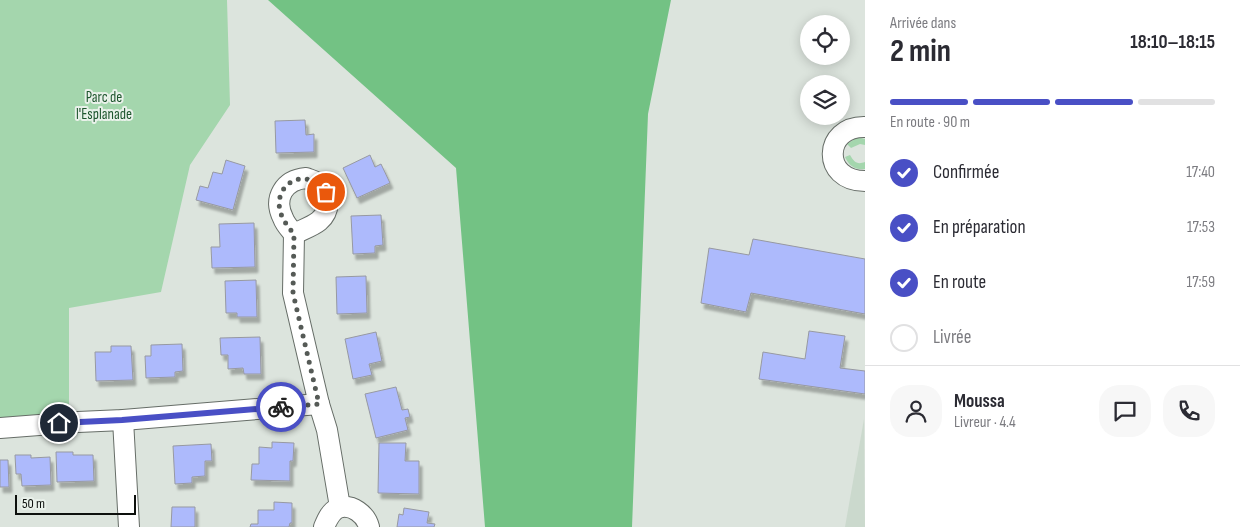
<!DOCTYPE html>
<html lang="fr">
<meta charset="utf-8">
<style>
body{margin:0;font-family:"Sofia Sans Condensed",sans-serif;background:#f7f7f7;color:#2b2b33;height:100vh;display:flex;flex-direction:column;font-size:19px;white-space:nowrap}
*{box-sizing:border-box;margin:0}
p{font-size:16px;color:#7c7c81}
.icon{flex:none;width:28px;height:28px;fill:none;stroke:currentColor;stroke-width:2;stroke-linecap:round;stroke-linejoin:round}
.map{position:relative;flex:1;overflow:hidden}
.panel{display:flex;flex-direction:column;background:#fff;width:375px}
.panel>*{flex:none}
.fabs{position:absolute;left:800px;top:15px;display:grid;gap:10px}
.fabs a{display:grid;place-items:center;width:50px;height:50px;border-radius:50%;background:#fff;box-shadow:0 2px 12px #0003;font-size:25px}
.scale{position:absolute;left:15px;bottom:12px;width:121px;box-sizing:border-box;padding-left:5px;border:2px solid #0d100d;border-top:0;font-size:14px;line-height:18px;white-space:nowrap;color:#0d100d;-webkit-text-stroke:4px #e9f1ea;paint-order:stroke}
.pin{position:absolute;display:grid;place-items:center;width:42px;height:42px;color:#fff;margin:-21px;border:2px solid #fff;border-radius:50%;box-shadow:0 1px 5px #0007}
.courier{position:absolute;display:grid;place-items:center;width:50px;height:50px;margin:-25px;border:4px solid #494fc5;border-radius:50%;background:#fff;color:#222;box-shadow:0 1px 6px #0007}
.overview em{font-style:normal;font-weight:700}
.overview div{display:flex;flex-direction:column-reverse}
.overview{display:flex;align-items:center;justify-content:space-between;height:85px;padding:0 25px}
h1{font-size:32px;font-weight:700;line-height:38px}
.bar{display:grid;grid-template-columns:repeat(4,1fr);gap:8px 5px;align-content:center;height:60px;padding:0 25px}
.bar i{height:6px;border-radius:4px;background:#e1e1e2}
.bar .on{background:#494fc5}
.bar p{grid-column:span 4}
.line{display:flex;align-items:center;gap:12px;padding:0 25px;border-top:1px solid #e1e1e2}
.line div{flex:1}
.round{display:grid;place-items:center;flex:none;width:52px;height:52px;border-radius:20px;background:#f7f7f7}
ol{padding:0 25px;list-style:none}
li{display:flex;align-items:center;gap:15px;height:55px}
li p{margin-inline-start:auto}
li .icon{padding:5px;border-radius:50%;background:#494fc5;color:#fff;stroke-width:4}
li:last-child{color:#7c7c81}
li i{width:28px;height:28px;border:2px solid #e1e1e2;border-radius:50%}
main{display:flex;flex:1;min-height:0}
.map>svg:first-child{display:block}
.built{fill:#cbd9cd}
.green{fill:#a4d6ad}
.forest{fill:#73c284}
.building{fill:#adbafc;stroke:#9799a1;filter:url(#shadow)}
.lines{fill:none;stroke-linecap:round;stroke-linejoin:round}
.minor-casing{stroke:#666d67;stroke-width:22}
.minor{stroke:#fff;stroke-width:20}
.done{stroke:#555a56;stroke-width:5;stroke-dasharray:0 9}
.route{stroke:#494fc5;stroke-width:6}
.labels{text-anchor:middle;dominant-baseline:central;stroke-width:4;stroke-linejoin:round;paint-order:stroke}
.park-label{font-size:15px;fill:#1e562e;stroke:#e9f1ea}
</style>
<main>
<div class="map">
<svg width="865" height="527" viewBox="0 0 865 527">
<defs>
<filter id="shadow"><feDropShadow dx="3" dy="5.5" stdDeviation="1" flood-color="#0004"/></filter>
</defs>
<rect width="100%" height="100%" fill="#dce4dd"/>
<!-- built -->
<polygon class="built" points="864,419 865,527 845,527"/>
<!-- green -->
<g class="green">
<polygon points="0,0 227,0 230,105 190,165 161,292 69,308 69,414 0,420"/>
<polygon points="856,138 861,138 865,139 865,145 860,144 851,148 847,144"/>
<path d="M850,155C854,162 857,165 865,162V169C855,170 849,166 845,157Z"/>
</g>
<!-- forest -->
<polygon class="forest" points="268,0 671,0 648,114 632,527 485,527 456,168"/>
<!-- building -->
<g class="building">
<polygon points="305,120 306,135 314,134 314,152 276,153 275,121"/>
<polygon points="370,155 375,167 381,164 390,183 357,198 343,168"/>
<polygon points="226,160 245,166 233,210 196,200 200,186 208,188 213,172 222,174"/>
<polygon points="381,215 383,245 375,246 375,253 353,254 351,216"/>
<polygon points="254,223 255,267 212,268 211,247 220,247 219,224"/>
<polygon points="753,239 865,259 865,314 751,293 746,312 701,303 709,248 749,255"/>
<polygon points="366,276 367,313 337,314 336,277"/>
<polygon points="256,280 257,317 237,317 237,313 226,313 225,281"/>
<polygon points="809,331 845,336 840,368 865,371 865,394 759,379 763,352 805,359"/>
<polygon points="376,332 382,361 369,364 372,375 353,379 345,339"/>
<polygon points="260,337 261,374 244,374 243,368 228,369 228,355 221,355 220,338"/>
<polygon points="182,344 183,371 175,372 175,377 146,378 145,356 151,356 151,345"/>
<polygon points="111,346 131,346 133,380 96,381 95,352 111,352"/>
<polygon points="396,387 402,410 408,409 410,417 405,418 408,430 376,438 365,394"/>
<polygon points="272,442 294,443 293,461 290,461 290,481 251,480 252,464 259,464 259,447 272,448"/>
<polygon points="379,443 406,443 405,461 419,461 419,494 378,493"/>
<polygon points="211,444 212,461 205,461 205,476 192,477 192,483 175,484 173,446"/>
<polygon points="56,452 73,452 73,455 93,455 94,481 57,482"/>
<polygon points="15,455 31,455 31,458 50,457 51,485 22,486 21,474 16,474"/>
<polygon points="0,460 8,460 9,487 0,487"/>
<polygon points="274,502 292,503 292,523 290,523 289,527 250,527 251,524 258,524 258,510 274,510"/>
<polygon points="172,507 195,507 195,527 171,527"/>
<polygon points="404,508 429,512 427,523 435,524 434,527 397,527 399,514 403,515"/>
</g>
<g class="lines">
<defs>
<g id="minor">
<path d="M865,127C823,126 821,181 865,181"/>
<path d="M306,178C311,180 316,181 320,185C331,194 330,212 319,221C313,226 302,230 294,234C290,229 285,224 283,218C273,198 284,180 306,178Z"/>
<polyline points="294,234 293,293 319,404 327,430 340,507"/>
<polyline points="123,420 129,527"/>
<polyline points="0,428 78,422 123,420 319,404"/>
<path d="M324,527C327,520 330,512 338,508C352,503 366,515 369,527"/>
</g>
</defs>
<!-- minor casing -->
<use href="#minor" class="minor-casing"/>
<!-- minor -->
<use href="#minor" class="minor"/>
</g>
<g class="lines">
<!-- done -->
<path class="done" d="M281,407L319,404L293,293L294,234C289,228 284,222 281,214C271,185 305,164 326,192"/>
<!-- route -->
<polyline class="route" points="59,423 122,420 281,407"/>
</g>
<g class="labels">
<!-- park labels -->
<g class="park-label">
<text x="104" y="97">Parc de<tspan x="104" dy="17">l'Esplanade</tspan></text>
</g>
</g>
</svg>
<div class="fabs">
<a><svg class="icon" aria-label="locate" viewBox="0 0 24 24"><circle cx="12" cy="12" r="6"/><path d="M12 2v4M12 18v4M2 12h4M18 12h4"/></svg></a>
<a><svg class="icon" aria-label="layers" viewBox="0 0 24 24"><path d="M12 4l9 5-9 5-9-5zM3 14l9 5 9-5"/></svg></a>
</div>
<div class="scale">50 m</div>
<div class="pin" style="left:326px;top:192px;background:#ea580c"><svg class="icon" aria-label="bag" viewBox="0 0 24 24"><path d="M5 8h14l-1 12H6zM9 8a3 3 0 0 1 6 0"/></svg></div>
<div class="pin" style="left:59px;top:423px;background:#1f2937"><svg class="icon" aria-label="home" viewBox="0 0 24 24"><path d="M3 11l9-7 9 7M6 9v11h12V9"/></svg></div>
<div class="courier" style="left:281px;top:407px"><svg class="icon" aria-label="bike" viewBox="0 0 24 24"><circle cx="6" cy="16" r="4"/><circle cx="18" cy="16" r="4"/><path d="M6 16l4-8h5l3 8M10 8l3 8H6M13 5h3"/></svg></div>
</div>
<section class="panel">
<div class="overview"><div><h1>2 min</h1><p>Arrivée dans</p></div><em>18:10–18:15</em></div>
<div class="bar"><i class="on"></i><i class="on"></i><i class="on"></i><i></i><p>En route · 90 m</p></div>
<ol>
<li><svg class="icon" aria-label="check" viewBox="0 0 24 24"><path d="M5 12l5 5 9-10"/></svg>Confirmée<p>17:40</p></li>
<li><svg class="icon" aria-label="check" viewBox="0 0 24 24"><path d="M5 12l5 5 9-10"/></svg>En préparation<p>17:53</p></li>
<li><svg class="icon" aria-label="check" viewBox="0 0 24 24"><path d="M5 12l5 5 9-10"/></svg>En route<p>17:59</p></li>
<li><i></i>Livrée</li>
</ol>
<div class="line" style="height:90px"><a class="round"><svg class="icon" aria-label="person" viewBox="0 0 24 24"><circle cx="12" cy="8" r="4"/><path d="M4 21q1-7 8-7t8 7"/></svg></a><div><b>Moussa</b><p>Livreur · 4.4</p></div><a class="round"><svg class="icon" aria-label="chat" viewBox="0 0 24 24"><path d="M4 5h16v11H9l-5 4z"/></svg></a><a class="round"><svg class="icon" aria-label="phone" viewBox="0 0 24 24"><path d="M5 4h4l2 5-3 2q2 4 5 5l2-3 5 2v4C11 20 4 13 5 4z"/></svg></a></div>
</section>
</main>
